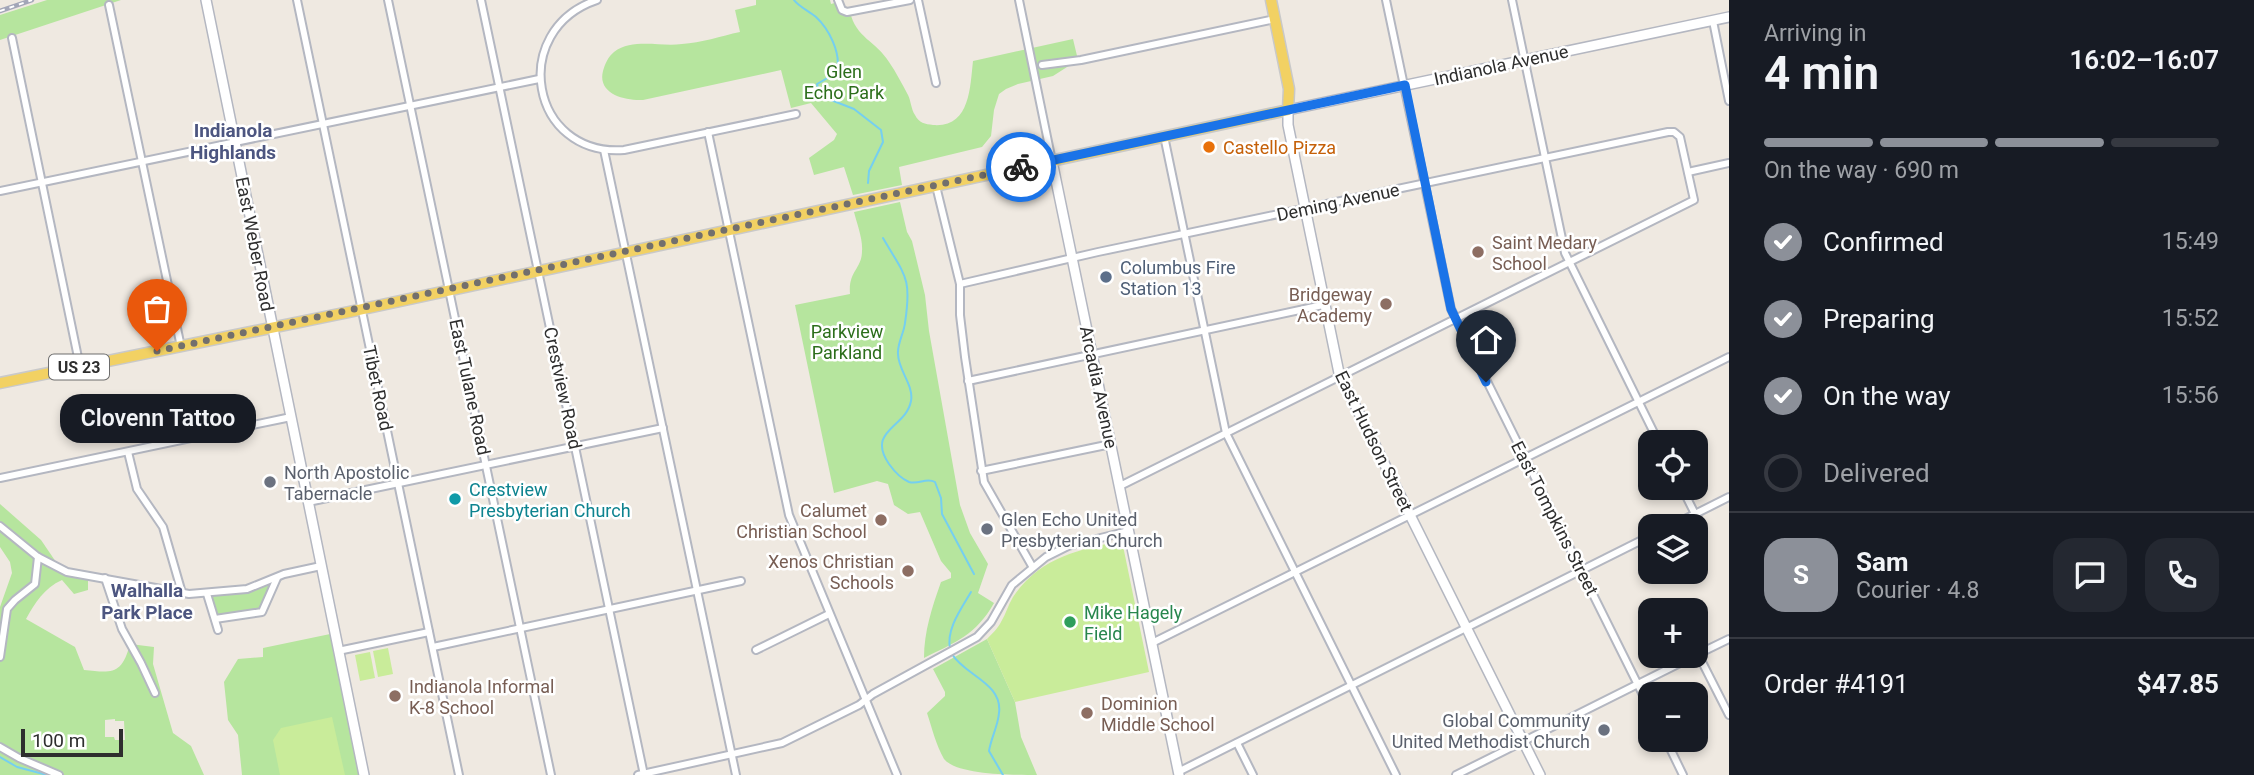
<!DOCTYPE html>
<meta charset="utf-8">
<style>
body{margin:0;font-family:Roboto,sans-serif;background:#242831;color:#f1f3f6;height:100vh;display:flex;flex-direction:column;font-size:26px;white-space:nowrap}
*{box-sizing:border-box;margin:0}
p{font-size:23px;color:#9ea1a6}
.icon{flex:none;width:38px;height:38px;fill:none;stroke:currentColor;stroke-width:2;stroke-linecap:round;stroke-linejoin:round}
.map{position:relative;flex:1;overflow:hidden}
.details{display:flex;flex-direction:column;background:#171b24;width:525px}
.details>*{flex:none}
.tools{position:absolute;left:1638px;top:430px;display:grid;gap:14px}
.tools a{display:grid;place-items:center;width:70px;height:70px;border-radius:14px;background:#171b24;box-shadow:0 4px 10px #0003;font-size:35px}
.scale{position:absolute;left:21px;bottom:18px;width:102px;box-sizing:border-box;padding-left:7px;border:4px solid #2e2e2e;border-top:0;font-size:19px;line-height:24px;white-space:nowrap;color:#2e2e2e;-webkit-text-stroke:5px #fff;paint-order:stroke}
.pin{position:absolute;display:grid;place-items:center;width:60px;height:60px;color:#fff;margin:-72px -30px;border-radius:50% 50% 50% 0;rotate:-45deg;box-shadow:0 0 7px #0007}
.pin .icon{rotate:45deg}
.courier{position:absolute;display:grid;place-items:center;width:70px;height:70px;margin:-35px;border:5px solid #1a73e8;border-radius:50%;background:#fff;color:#222;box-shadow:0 2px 9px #0007}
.bubble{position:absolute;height:49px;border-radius:21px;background:#171b24;box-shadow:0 4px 10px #0003;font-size:23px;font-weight:600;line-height:49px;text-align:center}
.headline em{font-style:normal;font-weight:600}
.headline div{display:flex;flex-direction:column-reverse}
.headline{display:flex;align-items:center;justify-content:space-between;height:119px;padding:0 35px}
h1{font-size:46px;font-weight:600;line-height:52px}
.bar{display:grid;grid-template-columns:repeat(4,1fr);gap:10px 7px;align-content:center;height:84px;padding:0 35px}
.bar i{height:9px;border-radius:5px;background:#363941}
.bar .on{background:#8c9099}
.bar p{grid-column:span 4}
.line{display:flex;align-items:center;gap:18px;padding:0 35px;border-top:2px solid #363941}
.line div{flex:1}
.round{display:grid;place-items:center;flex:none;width:74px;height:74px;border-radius:21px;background:#242831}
ol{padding:0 35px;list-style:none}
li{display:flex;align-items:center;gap:21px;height:77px}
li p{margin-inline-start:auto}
li .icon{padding:7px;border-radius:50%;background:#8c9099;color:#fff;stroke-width:4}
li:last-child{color:#9ea1a6}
li i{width:38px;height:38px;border:4px solid #363941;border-radius:50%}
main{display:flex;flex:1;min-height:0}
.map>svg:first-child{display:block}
.green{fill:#b6e59e;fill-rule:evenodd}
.pitch{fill:#c9ec9a}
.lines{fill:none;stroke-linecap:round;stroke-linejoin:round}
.stream{stroke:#75cff0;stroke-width:2}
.street-casing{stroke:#b4b7c1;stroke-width:10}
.secondary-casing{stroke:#b4b7c1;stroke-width:12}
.primary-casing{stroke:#c9c9c9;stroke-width:13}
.street{stroke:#fff;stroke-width:6}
.secondary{stroke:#fff;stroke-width:9}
.primary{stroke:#f2d163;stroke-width:10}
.rail-casing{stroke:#a3a6b8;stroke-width:4.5}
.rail{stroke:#fff;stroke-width:2;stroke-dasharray:5;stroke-linecap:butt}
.done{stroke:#726f6d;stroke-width:7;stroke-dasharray:0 12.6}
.route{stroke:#1a73e8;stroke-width:9}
.food-dot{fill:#e8710a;stroke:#fff;stroke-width:2.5}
.education-dot{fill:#8d6e63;stroke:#fff;stroke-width:2.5}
.service-dot{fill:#5c6f8a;stroke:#fff;stroke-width:2.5}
.worship-dot{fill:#6b7280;stroke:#fff;stroke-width:2.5}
.culture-dot{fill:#0f9aa8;stroke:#fff;stroke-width:2.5}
.leisure-dot{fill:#2e9e5b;stroke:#fff;stroke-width:2.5}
.labels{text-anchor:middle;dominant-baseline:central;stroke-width:5;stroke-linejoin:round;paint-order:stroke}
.shield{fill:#fff;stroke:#6d6d6d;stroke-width:2}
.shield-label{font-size:16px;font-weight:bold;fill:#2e2e2e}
.street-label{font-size:18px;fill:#2e2e2e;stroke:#fff}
.park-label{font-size:18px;fill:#2c6e1b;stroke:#fff}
.food-label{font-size:18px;fill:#c56008;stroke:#fff;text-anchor:start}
.education-label{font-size:18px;fill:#785e54;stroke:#fff;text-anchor:start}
.service-label{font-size:18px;fill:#4e5e75;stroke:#fff;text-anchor:start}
.worship-label{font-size:18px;fill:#5b616d;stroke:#fff;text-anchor:start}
.culture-label{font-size:18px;fill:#0d838f;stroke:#fff;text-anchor:start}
.leisure-label{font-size:18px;fill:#27864d;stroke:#fff;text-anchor:start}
.neighbourhood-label{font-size:19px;font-weight:bold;fill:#4d5680;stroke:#fff}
</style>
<main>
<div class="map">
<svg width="1729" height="775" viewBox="0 0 1729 775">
<rect width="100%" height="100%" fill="#efe9e1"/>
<!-- green -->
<g class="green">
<polygon points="47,0 121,0 0,40 0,15"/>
<path d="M756,0H830L831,4L838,2L840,7L850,12C856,38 876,41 889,62C896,72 902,84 908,95C911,101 911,109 915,115C919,123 925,124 933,125C970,128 970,88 973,61L1073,39L1078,60L1053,76L1018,84L1006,89L999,94L994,110L991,136L982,147L899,167L902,185L853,195L844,167L814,175L809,158L834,140L837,134L811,103L791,108L781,70L643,100C625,101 597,94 603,71C605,64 608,57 614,52C633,38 660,47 682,44C701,43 721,36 740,32L735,10L756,5Z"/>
<path d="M900,202L907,232L912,241L925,295L929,331L960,505L970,533L988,564L978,593L994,603C976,635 956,642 924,658C924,632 932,607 941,582L951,578V573L941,561L920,512L908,514L894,505L888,484L877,481L834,493L795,305L850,294C848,271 862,269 862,251C863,239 857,224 854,212Z"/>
<polygon points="0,504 41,540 56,562 40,553 0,521"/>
<path d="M0,526L38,557L88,578V590L74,594L62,580C44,588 35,603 26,619L75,647L84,670C112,673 122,675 130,644L154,647L153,664L173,733L191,746L204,775H0V607L12,573L10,562L0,547ZM115,719V721H124L125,740H115L114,737H105V720Z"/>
<polygon points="277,577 262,612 215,619 207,594 247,589"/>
<polygon points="335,633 364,775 242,775 238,735 228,720 224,682 238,659 263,657 263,648"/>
<path d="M987,639L1015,702L1021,737L1037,775C1012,775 957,775 944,759C936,745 932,728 927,713L945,696V692L933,669Z"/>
</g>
<!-- pitch -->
<g class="pitch">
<path d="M1122,541L1149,672L1015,702L987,639C992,634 998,628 1001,622C1006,614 1008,605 1013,597C1039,558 1079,549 1122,541Z"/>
<polygon points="388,648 393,674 378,677 373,651"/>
<polygon points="370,652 375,678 360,681 355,655"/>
<polygon points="332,717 345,775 280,775 273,740 281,728"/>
</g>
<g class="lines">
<!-- stream -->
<g class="stream">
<path d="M794,0C799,7 809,11 816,17C829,29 841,53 837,70L831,76L817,84L819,92L826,98L854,109L881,130L883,142L869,171L868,183"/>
<path d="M883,238C905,276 912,277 905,323C904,333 897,344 898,354C898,370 914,385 911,401C906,428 866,430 889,464C894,471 902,479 909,482C919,485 926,477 935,482L941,498L942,514L974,574"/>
<path d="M950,649C946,629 961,609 971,592"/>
<path d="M952,654C964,675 1003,683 999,713C998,726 991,738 989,751L1003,775"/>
<polyline points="0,757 17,767 47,775"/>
</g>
<defs>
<g id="street">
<polyline points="297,0 459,775"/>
<polyline points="388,0 551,775"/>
<polyline points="481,0 644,775"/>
<path d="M597,0C508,30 530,157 624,150L796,114"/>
<polyline points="838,0 842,10 847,12 910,0"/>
<polyline points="918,0 936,83"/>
<polyline points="1019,0 1052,161"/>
<polyline points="1386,0 1451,309 1650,709"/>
<polyline points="1512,0 1565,253 1659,443"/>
<polyline points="109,5 181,347"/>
<polyline points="1713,21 1729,101"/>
<polyline points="12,38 80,367"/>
<polyline points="1042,65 1081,60 1275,19"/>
<polyline points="708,132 789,515 897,775"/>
<polyline points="1164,136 1226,433 1396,775"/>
<polyline points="604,150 736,775"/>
<polyline points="1688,172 1729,163"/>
<polyline points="936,186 960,284 960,315 965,357 984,482 1032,566"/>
<polyline points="0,191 539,79"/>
<polyline points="960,284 1098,252 1668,132 1674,132 1680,137 1694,200 1120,486"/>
<polyline points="968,381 1323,305"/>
<polyline points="128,452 137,489 163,527 182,593"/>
<polyline points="981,471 1111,444"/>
<polyline points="0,478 291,417"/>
<polyline points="1682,488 1695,514"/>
<polyline points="308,502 663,428"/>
<polyline points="0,526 38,557 67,572 189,594 247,589 284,574 321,566"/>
<polyline points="1669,527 1729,497"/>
<polyline points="105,578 122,629 141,663 155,693"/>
<polyline points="207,594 218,630"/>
<polyline points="215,619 262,612 277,578"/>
<polyline points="1152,643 1729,357"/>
<polyline points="433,647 741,581"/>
<polyline points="756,650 829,614"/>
<polyline points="338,651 429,632"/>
<polyline points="1698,654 1729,715"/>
<polyline points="1696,655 1729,639"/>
<polyline points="0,657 7,609 15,600 35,584 38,557"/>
<polyline points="1666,740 1683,775"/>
<polyline points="1237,743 1253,775"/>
<polyline points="0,747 19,758 59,775"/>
<polyline points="1178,772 1650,536"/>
<polyline points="638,775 782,743 859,705 873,694 977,637 991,622 1012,585 1046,557 1068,546 1129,531"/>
<polyline points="1456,775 1694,656"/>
</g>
<g id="secondary">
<polyline points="206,0 364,775"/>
<polyline points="1052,161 1179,775"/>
<polyline points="1540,775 1339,373 1288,125 1288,110 1729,17"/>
</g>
<polyline id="primary" points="0,383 349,312 1288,110 1289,89 1271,0"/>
</defs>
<!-- street casing -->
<use href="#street" class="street-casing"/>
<!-- secondary casing -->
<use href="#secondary" class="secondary-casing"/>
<!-- primary casing -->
<use href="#primary" class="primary-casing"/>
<!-- street -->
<use href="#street" class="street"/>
<!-- secondary -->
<use href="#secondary" class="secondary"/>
<!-- primary -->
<use href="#primary" class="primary"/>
<defs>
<polyline id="rail" points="0,11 32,0"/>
</defs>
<!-- rail casing -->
<use href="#rail" class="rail-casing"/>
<!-- rail -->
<use href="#rail" class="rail"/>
</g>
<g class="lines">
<!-- done -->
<polyline class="done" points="157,351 1021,167"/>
<!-- route -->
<polyline class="route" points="1021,167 1405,85 1451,309 1486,382"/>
</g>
<!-- markers -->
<circle class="food-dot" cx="1209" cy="147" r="7"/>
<g class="education-dot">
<circle cx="1478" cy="252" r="7"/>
<circle cx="1386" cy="304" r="7"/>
<circle cx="881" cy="520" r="7"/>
<circle cx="908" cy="571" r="7"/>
<circle cx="395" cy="696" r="7"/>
<circle cx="1087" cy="713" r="7"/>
</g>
<circle class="service-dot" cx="1106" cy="277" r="7"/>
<g class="worship-dot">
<circle cx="270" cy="482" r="7"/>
<circle cx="987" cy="529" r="7"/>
<circle cx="1604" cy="730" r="7"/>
</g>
<circle class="culture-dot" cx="455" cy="499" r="7"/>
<circle class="leisure-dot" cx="1070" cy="622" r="7"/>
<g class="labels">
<!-- shield labels -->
<rect class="shield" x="49" y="354.5" width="60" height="25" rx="5"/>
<g class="shield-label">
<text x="79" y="367">US 23</text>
</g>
<!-- street labels -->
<g class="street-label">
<text transform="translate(1501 65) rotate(-12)">Indianola Avenue</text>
<text transform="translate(1338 202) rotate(-12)">Deming Avenue</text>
<text transform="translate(255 244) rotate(79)">East Weber Road</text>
<text transform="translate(470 387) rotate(78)">East Tulane Road</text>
<text transform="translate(1099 387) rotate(78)">Arcadia Avenue</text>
<text transform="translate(378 388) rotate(78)">Tibet Road</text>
<text transform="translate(563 388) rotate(78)">Crestview Road</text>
<text transform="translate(1374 441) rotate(64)">East Hudson Street</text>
<text transform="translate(1555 518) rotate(63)">East Tompkins Street</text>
</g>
<!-- park labels -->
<g class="park-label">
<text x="844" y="71">Glen<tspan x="844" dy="21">Echo Park</tspan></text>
<text x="847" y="331">Parkview<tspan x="847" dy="21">Parkland</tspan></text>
</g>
<!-- food labels -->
<g class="food-label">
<text x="1223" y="147">Castello Pizza</text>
</g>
<!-- education labels -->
<g class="education-label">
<text x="1492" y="242">Saint Medary<tspan x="1492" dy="21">School</tspan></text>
<text x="1372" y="294" text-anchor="end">Bridgeway<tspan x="1372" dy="21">Academy</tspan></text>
<text x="867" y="510" text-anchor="end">Calumet<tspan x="867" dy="21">Christian School</tspan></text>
<text x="894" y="561" text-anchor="end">Xenos Christian<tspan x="894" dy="21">Schools</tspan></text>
<text x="409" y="686">Indianola Informal<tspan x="409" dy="21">K-8 School</tspan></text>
<text x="1101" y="703">Dominion<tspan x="1101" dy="21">Middle School</tspan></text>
</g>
<!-- service labels -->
<g class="service-label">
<text x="1120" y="267">Columbus Fire<tspan x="1120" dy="21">Station 13</tspan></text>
</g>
<!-- worship labels -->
<g class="worship-label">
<text x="284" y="472">North Apostolic<tspan x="284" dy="21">Tabernacle</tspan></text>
<text x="1001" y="519">Glen Echo United<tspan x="1001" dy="21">Presbyterian Church</tspan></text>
<text x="1590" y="720" text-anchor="end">Global Community<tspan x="1590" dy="21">United Methodist Church</tspan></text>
</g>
<!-- culture labels -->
<g class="culture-label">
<text x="469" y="489">Crestview<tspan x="469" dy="21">Presbyterian Church</tspan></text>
</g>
<!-- leisure labels -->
<g class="leisure-label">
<text x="1084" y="612">Mike Hagely<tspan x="1084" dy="21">Field</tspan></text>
</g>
<!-- neighbourhood labels -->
<g class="neighbourhood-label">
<text x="233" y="130">Indianola<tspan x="233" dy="22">Highlands</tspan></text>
<text x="147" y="590">Walhalla<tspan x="147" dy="22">Park Place</tspan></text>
</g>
</g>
</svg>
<div class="tools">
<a><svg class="icon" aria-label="locate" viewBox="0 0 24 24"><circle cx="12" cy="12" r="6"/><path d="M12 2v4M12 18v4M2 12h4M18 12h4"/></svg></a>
<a><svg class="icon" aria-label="layers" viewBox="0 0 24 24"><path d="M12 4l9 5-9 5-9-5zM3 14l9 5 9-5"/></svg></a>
<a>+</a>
<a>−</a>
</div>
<div class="scale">100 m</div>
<div class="pin" style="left:157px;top:351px;background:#ea580c"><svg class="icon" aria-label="bag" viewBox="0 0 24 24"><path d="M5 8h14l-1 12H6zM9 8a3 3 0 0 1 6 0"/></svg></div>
<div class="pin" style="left:1486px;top:382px;background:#1f2937"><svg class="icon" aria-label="home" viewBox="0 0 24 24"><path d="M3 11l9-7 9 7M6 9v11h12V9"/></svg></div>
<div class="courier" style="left:1021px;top:167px"><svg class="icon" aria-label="bike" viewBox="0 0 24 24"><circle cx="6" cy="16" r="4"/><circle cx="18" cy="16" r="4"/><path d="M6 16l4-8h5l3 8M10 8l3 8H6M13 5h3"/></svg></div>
<div class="bubble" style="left:60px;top:394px;width:196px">Clovenn Tattoo</div>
</div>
<section class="details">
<div class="headline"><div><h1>4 min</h1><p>Arriving in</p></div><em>16:02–16:07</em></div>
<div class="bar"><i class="on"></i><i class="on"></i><i class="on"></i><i></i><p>On the way · 690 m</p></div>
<ol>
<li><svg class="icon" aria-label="check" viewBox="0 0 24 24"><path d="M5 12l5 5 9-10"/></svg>Confirmed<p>15:49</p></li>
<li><svg class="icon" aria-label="check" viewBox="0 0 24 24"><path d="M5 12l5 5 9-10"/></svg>Preparing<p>15:52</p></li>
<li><svg class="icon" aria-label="check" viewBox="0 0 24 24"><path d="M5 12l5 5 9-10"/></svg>On the way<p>15:56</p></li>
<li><i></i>Delivered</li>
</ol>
<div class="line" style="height:126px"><b class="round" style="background:#8c9099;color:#fff">S</b><div><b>Sam</b><p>Courier · 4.8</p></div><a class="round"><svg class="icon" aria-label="chat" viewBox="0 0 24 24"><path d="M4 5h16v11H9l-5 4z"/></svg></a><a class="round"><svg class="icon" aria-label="phone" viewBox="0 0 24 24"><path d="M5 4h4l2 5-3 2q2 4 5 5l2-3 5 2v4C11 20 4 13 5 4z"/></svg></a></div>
<div class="line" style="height:91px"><div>Order #4191</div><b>$47.85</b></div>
</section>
</main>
